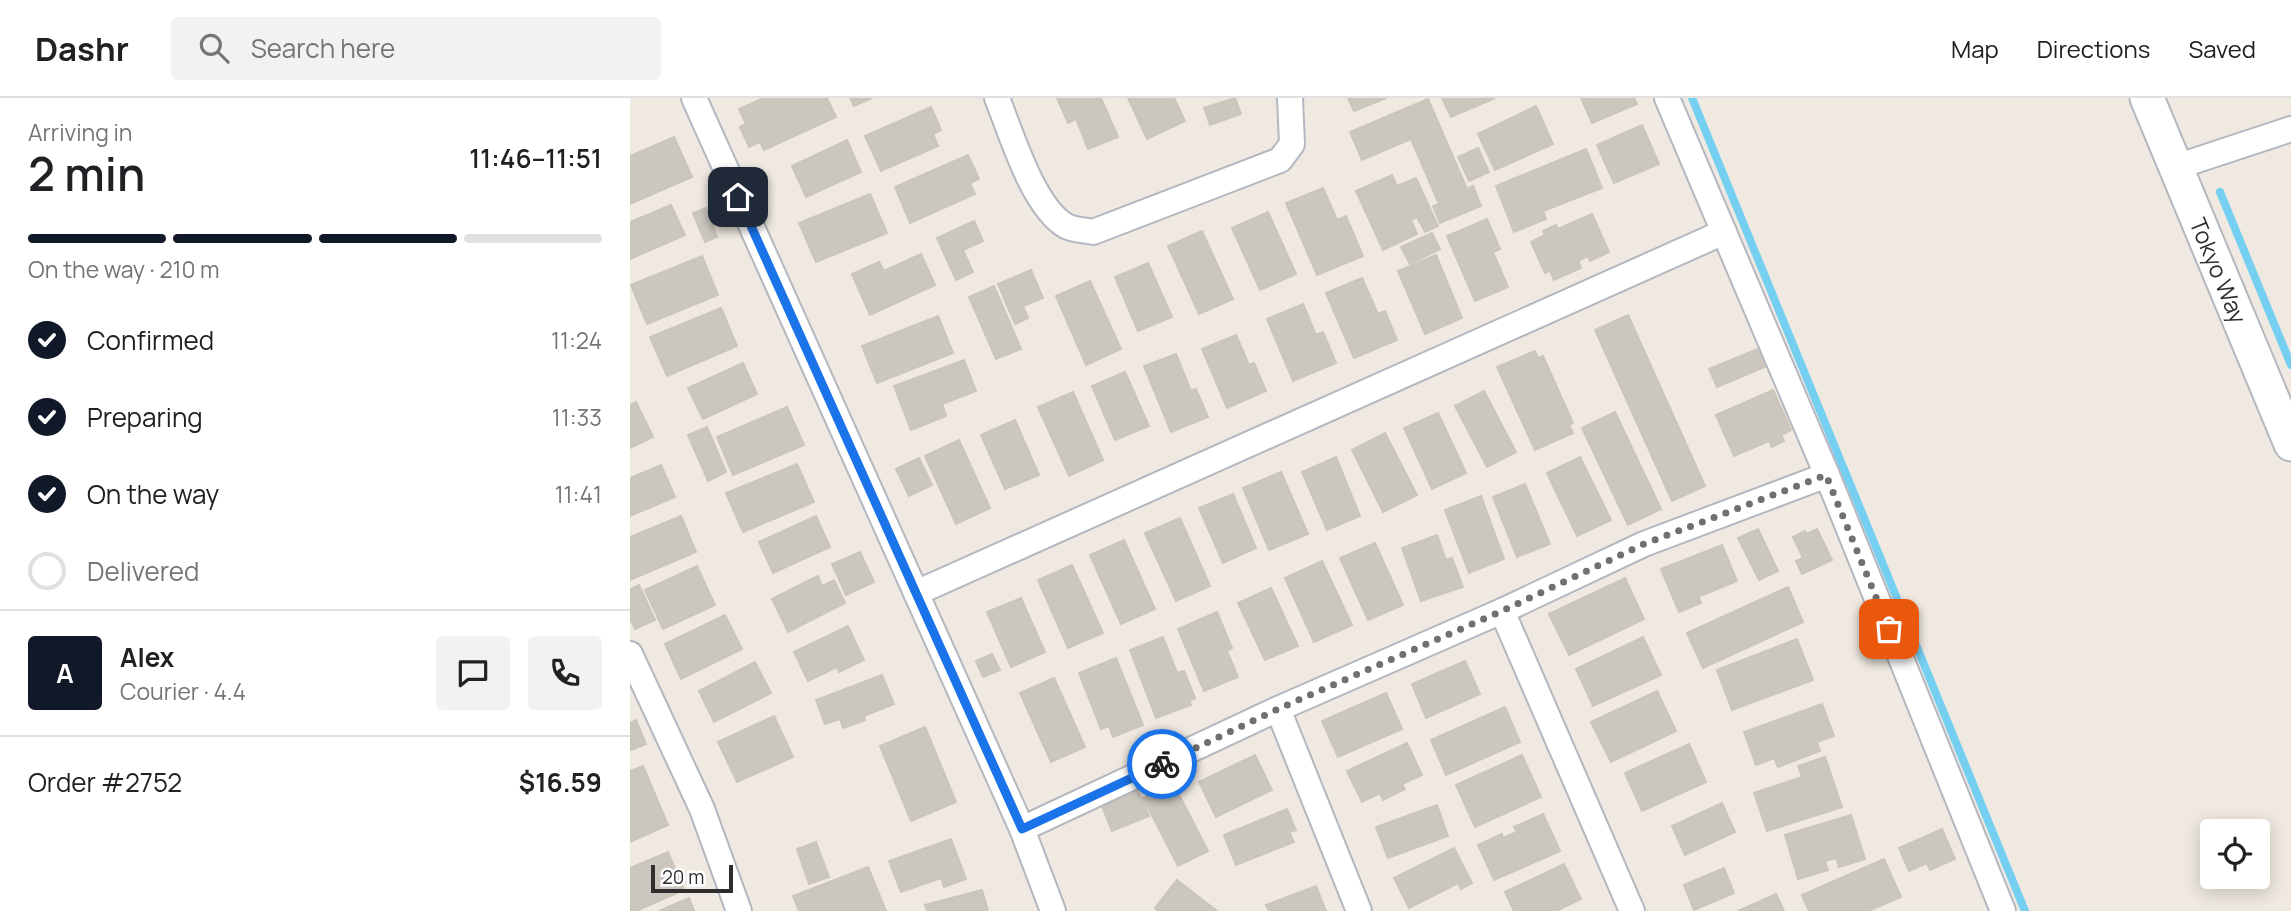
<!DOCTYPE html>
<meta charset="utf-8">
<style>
body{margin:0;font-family:Manrope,sans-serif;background:#f2f2f2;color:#202124;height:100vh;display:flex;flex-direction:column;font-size:26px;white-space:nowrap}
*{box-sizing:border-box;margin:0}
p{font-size:23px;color:#757577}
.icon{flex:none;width:38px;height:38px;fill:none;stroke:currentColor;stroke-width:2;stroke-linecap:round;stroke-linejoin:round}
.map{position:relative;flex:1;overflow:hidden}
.panel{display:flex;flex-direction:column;background:#fff;width:630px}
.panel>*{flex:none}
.buttons{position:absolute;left:1570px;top:721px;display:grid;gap:14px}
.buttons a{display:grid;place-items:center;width:70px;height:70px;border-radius:7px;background:#fff;box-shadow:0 4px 18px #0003;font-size:35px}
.scale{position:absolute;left:21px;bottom:18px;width:82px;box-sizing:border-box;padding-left:7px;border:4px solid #2e2e2e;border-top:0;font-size:19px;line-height:24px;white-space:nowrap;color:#2e2e2e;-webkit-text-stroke:5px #fff;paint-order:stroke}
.pin{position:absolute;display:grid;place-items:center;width:60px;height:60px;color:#fff;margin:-30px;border-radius:14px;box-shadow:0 4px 10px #0006}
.courier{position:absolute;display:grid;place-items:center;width:70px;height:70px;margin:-35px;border:5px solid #1a73e8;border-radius:50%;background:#fff;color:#222;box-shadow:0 2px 9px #0007}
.overview em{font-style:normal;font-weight:600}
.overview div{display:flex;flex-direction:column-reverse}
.overview{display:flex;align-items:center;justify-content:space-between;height:119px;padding:0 28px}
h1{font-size:46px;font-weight:600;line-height:52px}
.bar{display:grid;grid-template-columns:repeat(4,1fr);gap:10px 7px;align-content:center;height:84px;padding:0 28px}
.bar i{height:9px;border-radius:5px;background:#e0e0e0}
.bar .on{background:#111827}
.bar p{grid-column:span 4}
.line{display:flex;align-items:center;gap:18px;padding:0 28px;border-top:2px solid #e0e0e0}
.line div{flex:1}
.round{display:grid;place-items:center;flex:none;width:74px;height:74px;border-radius:7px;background:#f2f2f2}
ol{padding:0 28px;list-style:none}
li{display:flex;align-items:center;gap:21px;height:77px}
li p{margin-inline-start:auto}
li .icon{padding:7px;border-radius:50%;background:#111827;color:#fff;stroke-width:4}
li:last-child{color:#757577}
li i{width:38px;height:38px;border:4px solid #e0e0e0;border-radius:50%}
header{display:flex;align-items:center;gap:42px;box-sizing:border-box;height:98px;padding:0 35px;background:#fff;border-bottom:2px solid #e0e0e0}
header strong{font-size:33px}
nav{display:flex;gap:38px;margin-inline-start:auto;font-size:24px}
.search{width:490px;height:63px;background:#f2f2f2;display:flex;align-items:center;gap:18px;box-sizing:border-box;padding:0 24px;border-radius:7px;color:#757577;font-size:26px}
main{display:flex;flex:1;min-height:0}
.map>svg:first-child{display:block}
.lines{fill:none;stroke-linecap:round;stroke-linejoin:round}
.stream{stroke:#75cff0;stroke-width:8}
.building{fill:#cbc7bf;stroke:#cbc5ba;stroke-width:2}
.minor-casing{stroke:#b4b7c1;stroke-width:28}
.secondary-casing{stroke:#b4b7c1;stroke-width:37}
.minor{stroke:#fff;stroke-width:24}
.secondary{stroke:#fff;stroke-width:33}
.done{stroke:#726f6d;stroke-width:7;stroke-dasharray:0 12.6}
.route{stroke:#1a73e8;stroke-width:9}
.labels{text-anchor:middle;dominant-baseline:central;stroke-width:6;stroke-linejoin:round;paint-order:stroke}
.street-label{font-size:23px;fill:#2e2e2e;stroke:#fff}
</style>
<header>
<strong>Dashr</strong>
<div class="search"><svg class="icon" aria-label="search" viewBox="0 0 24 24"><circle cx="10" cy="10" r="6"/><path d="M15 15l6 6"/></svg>Search here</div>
<nav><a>Map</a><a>Directions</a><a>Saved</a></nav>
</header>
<main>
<section class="panel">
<div class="overview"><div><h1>2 min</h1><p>Arriving in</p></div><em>11:46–11:51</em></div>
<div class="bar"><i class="on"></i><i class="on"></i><i class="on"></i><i></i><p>On the way · 210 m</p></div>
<ol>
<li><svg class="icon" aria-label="check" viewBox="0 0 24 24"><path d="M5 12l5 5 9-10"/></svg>Confirmed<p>11:24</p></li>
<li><svg class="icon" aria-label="check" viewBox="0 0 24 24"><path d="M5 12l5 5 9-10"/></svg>Preparing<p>11:33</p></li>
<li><svg class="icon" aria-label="check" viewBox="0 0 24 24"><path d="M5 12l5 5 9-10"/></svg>On the way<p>11:41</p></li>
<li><i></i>Delivered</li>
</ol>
<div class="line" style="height:126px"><b class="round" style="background:#111827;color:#fff">A</b><div><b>Alex</b><p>Courier · 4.4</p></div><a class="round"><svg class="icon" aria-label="chat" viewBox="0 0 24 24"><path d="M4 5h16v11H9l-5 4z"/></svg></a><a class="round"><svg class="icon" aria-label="phone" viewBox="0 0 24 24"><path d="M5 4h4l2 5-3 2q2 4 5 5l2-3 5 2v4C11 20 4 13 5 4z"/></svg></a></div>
<div class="line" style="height:91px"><div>Order #2752</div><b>$16.59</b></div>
</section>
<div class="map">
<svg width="1661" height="813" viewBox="0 0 1661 813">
<rect width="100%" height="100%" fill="#efe9e1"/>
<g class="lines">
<!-- stream -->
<g class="stream">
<polyline points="1062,0 1395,813"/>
<polyline points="1590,94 1661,267"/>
</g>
</g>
<!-- building -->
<g class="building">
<polygon points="134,0 197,0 206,19 134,52 130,44 119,49 110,29 116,26 109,11"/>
<polygon points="220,0 242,0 224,8"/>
<polygon points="427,0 471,0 488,39 458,51 446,21 438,25"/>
<polygon points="498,0 544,0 555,23 517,41"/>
<polygon points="605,0 611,16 580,27 574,10"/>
<polygon points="718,0 756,0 724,13"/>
<polygon points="812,0 865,0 821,19"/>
<polygon points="951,0 1004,0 1007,6 962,25"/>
<polygon points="798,1 837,91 843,88 851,108 810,125 803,108 809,106 781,41 732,62 720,34"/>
<polygon points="906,8 923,46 865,72 848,36"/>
<polygon points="301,9 311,32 303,36 308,48 251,73 235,38"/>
<polygon points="1012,27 1029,66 984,85 967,47"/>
<polygon points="44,39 62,79 0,106 0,58"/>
<polygon points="217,42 231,74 176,99 162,68"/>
<polygon points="848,50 859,74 839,83 828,59"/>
<polygon points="956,51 972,90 913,113 916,121 884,134 866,88"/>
<polygon points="338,57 349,81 340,85 345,96 280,125 265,89"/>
<polygon points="762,77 767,88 786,80 808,128 795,134 787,119 781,122 787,136 753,152 726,93"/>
<polygon points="693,90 707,122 716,118 733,158 687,177 656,105"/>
<polygon points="240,96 257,135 186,164 169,125"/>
<polygon points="41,107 55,137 0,161 0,124"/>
<polygon points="76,110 87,139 75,144 63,115"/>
<polygon points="638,114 666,176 630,192 602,130"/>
<polygon points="962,116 979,154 960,163 958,158 948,163 951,170 924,182 920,173 915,175 901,144 915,137 913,133 926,127 928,131"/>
<polygon points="857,121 870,151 863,154 878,189 845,203 817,138"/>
<polygon points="344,123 353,143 333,152 343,174 326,182 307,140"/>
<polygon points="572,133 603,201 569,216 538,148"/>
<polygon points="802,135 810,151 780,166 771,149"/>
<polygon points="291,156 305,187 240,217 222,176 249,164 254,173"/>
<polygon points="806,157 832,220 795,236 768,173"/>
<polygon points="72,158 88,197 17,226 1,187"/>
<polygon points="518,165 542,219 508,233 485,179"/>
<polygon points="401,172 413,200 393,208 398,220 385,226 368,186"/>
<polygon points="732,180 748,216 755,213 767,242 724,260 696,195"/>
<polygon points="460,183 491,251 456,267 426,198"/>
<polygon points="364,188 391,251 366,261 339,199"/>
<polygon points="673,206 686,237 693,234 706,265 663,283 637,221"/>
<polygon points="91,210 107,248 37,278 20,239"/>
<polygon points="998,217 1075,388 1042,403 965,232"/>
<polygon points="308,218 323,255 247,285 232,248"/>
<polygon points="606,237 619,267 624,265 636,293 597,310 572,251"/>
<polygon points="1130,250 1137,268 1087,289 1079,271"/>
<polygon points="905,253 908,260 913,258 943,325 939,327 943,335 905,352 867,269"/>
<polygon points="546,256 561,293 566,291 578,319 541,334 514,268"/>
<polygon points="334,262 346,293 312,306 316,318 281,332 264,288"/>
<polygon points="113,265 127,296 73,321 58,290"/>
<polygon points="495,274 519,328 485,342 462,288"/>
<polygon points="1143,292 1161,332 1151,337 1154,343 1142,349 1139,343 1104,358 1086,317"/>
<polygon points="854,293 886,354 857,369 825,308"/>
<polygon points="443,294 473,362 439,378 408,309"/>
<polygon points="6,304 23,339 0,350 0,307"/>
<polygon points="157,309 174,347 103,377 87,339"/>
<polygon points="985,314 1031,411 998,427 952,330"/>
<polygon points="808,315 836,375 802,391 774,330"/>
<polygon points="385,322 409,377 375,391 351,337"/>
<polygon points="77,329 96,374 78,383 58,337"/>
<polygon points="755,335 787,397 753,414 722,352"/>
<polygon points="329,342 360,410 326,426 295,358"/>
<polygon points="706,359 730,418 697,432 672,374"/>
<polygon points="950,359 981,422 947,438 917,375"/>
<polygon points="289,360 302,387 279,398 266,371"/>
<polygon points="167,366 184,404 113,434 96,395"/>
<polygon points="31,367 45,399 0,418 0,380"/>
<polygon points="651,374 678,436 639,452 613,390"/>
<polygon points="895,386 920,446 887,459 863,399"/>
<polygon points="603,396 626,450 593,465 569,410"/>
<polygon points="851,398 874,461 839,475 815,412"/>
<polygon points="51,418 66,454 0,482 0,439"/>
<polygon points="186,418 200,449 143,475 129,444"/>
<polygon points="550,420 580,488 546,503 515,435"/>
<polygon points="1128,431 1148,473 1129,482 1108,440"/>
<polygon points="1187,431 1202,462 1172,476 1166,463 1173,460 1163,439 1175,433 1177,436"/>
<polygon points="807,437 816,462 822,460 833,489 791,503 772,450"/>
<polygon points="494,442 525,511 491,526 460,457"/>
<polygon points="745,445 773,507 738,522 710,460"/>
<polygon points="1092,447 1107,483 1068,499 1061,482 1067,479 1059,460"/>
<polygon points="230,454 244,484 216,497 202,466"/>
<polygon points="1059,460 1067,479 1061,482 1071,505 1049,514 1031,471"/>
<polygon points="692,463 722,527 684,544 655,480"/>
<polygon points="442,467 473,535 438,550 408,482"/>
<polygon points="67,468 85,507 33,531 15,492"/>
<polygon points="188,478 192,488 204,482 215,505 158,534 142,501"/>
<polygon points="995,480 1014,521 939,557 919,516"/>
<polygon points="9,487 25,522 5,531 0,521 0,491"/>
<polygon points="1158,489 1173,524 1073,570 1057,535"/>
<polygon points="641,490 668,548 635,562 608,505"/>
<polygon points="391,500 415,554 381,569 357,514"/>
<polygon points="587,514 602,550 597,553 608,579 574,593 548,531"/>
<polygon points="95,517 112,551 51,581 35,546"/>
<polygon points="218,528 234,562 209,574 207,569 178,583 164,554"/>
<polygon points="533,539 547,575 554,573 565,600 559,603 561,607 526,620 500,552"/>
<polygon points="1013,539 1031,577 963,608 946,571"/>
<polygon points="1167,541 1183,582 1102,612 1087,572"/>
<polygon points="362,556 370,572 353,579 346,563"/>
<polygon points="486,560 513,627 483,639 479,628 471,631 449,575"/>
<polygon points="835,563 850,596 796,620 782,586"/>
<polygon points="125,564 141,595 84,624 69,593"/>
<polygon points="252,577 264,606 234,618 235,622 213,630 210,621 195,626 186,602"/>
<polygon points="424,580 455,649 421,664 390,595"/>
<polygon points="1027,593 1046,633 981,664 961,624"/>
<polygon points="756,595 772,631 708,659 692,623"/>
<polygon points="1192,606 1204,638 1187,644 1190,653 1148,669 1144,660 1126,667 1114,634"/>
<polygon points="875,609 890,644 816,677 801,642"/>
<polygon points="144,618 163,659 107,684 88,644"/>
<polygon points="6,622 16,646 1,652 0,625"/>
<polygon points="295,629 326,704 281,723 250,648"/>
<polygon points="777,645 792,677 772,686 775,691 753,702 750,695 732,704 717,673"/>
<polygon points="1059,646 1076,684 1012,713 995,675"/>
<polygon points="625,657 642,692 586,719 569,684"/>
<polygon points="892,657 911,699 845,729 826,687"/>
<polygon points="1195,659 1212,709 1137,733 1124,695 1172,679 1168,668"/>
<polygon points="13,668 38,727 0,744 0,673"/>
<polygon points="543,685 578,753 548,768 513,700"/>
<polygon points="508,693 519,718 482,733 472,708"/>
<polygon points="1092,705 1105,734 1055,757 1042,728"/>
<polygon points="807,707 818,738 758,760 746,729"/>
<polygon points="657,711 666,732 659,734 664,744 606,767 594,737"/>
<polygon points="913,716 930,753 864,782 848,747 872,736 873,740 887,734 884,729"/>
<polygon points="1221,717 1235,761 1209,769 1206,760 1195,763 1198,772 1168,781 1155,737"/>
<polygon points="1312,731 1325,761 1300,772 1297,765 1279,773 1269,750"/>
<polygon points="321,741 336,781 314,789 311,780 271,794 259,763"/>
<polygon points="186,744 199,779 179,786 167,751"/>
<polygon points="824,750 842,785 831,791 828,785 779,810 764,780"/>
<polygon points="38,754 54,792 6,813 0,813 0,770"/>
<polygon points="1254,761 1271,799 1238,813 1179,813 1172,797"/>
<polygon points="934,766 951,801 926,813 884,813 875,794"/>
<polygon points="238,769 256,813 169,813 163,798"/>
<polygon points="1094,770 1104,795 1064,812 1054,787"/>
<polygon points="547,782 587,813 528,813 525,810"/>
<polygon points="686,788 696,813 639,813 636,807"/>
<polygon points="352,792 358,813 297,813 295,807"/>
<polygon points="1146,796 1154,813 1108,813"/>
<polygon points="59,800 64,813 29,813"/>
</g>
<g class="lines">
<defs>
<g id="minor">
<polyline points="64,0 392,731 423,813"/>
<path d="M367,0C381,35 403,109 436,128C443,132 455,132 463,134L650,62L662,46L660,0"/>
<polyline points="1037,0 1197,377 1373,813"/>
<polyline points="1546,69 1661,31"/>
<polyline points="286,495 1094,134"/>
<polyline points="872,513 1002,813"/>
<polyline points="0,556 72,711 109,813"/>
<polyline points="648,611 729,813"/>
<polyline points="392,731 648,611 872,513 1014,446 1197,377"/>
</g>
<g id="secondary">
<path id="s1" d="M1517,0L1661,346"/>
</g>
</defs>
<!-- minor casing -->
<use href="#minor" class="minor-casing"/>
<!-- secondary casing -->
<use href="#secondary" class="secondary-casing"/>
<!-- minor -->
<use href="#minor" class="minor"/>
<!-- secondary -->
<use href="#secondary" class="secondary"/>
</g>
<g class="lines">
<!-- done -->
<polyline class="done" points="532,666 648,611 872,513 1014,446 1196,377 1259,531"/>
<!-- route -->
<polyline class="route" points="108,99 392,731 532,666"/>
</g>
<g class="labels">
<!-- street labels -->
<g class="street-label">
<text stroke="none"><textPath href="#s1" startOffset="187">Tokyo Way</textPath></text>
</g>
</g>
</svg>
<div class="buttons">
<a><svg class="icon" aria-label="locate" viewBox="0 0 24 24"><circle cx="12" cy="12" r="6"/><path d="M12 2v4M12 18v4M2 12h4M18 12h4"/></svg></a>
</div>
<div class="scale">20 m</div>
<div class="pin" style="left:1259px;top:531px;background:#ea580c"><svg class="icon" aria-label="bag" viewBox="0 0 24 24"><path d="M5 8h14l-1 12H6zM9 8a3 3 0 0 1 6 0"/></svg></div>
<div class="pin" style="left:108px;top:99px;background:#1f2937"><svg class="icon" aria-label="home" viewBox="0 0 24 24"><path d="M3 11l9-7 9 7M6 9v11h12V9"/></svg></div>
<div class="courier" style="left:532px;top:666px"><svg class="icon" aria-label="bike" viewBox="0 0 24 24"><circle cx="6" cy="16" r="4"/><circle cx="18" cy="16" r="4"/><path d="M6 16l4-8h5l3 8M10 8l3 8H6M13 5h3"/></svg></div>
</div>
</main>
